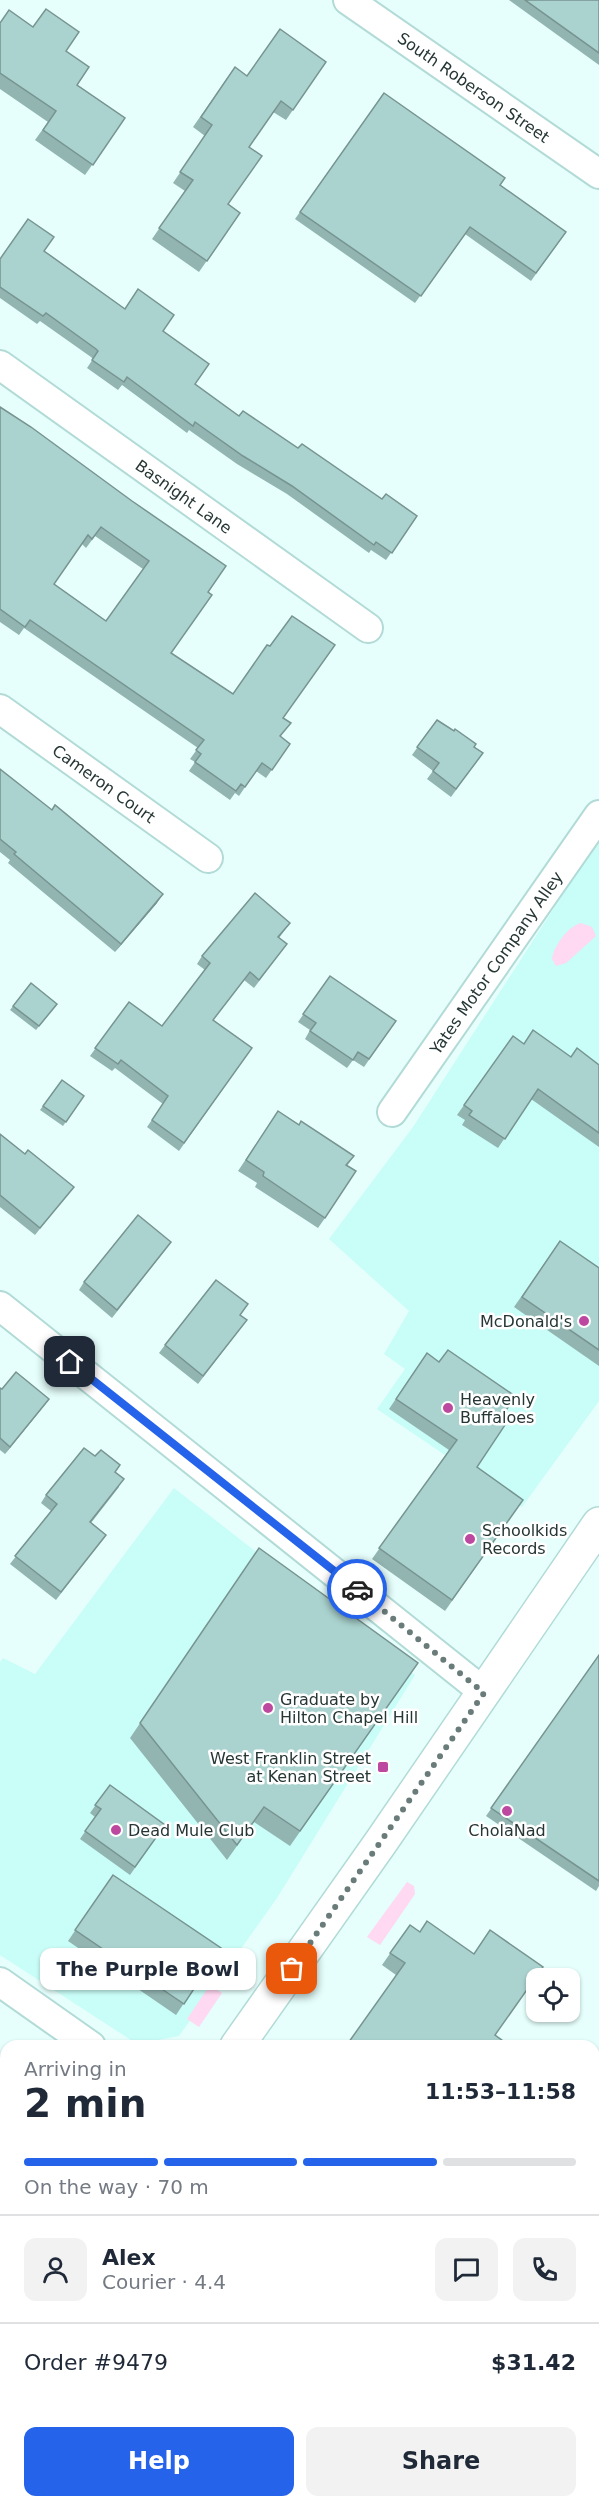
<!DOCTYPE html>
<meta charset="utf-8">
<style>
body{margin:0;font-family:"DejaVu Sans",sans-serif;background:#f2f2f3;color:#1f2937;height:100vh;display:flex;flex-direction:column;font-size:22px;white-space:nowrap}
*{box-sizing:border-box;margin:0}
p{font-size:20px;color:#747a83}
.icon{flex:none;width:33px;height:33px;fill:none;stroke:currentColor;stroke-width:2;stroke-linecap:round;stroke-linejoin:round}
.map{position:relative;flex:1;overflow:hidden}
.panel{position:absolute;left:0px;top:2040px;width:600px;height:468px;display:flex;flex-direction:column;background:#fff;border-radius:18px 18px 0 0;box-shadow:0 2px 4px #0004}
.panel>*{flex:none}
.buttons{position:absolute;left:526px;top:1968px;display:grid;gap:12px}
.buttons a{display:grid;place-items:center;width:54px;height:54px;border-radius:12px;background:#fff;box-shadow:0 2px 4px #0004;font-size:30px}
.pin{position:absolute;display:grid;place-items:center;width:51px;height:51px;color:#fff;margin:-26px;border-radius:12px;box-shadow:0 3px 9px #0006}
.courier{position:absolute;display:grid;place-items:center;width:60px;height:60px;margin:-30px;border:4px solid #2563eb;border-radius:50%;background:#fff;color:#222;box-shadow:0 2px 8px #0007}
.bubble{position:absolute;height:42px;border-radius:12px;background:#fff;box-shadow:0 2px 4px #0004;font-size:20px;font-weight:700;line-height:42px;text-align:center}
.overview em{font-style:normal;font-weight:700}
.overview div{display:flex;flex-direction:column-reverse}
.overview{display:flex;align-items:center;justify-content:space-between;height:102px;padding:0 24px}
h1{font-size:39px;font-weight:700;line-height:45px}
.bar{display:grid;grid-template-columns:repeat(4,1fr);gap:9px 6px;align-content:center;height:72px;padding:0 24px}
.bar i{height:8px;border-radius:4px;background:#e0e1e3}
.bar .active{background:#2563eb}
.bar p{grid-column:span 4}
.line{display:flex;align-items:center;gap:15px;padding:0 24px;border-top:2px solid #e0e1e3}
.line div{flex:1}
.round{display:grid;place-items:center;flex:none;width:63px;height:63px;border-radius:12px;background:#f2f2f3}
.primary-button{display:flex;gap:12px;margin-top:auto;padding:12px 24px}
.primary-button a{flex:1;height:69px;border-radius:12px;background:#2563eb;color:#fff;font-size:24px;font-weight:700;line-height:69px;text-align:center}
.primary-button a+a{background:#f2f2f3;color:#1f2937}
.map>svg:first-child{display:block}
.built{fill:#c9fdf7}
.green{fill:#ffd8f1}
.lines{fill:none;stroke-linecap:round;stroke-linejoin:round}
.street-casing{stroke:#b2dbd7;stroke-width:32}
.secondary-casing{stroke:#b2dbd7;stroke-width:36}
.street{stroke:#fff;stroke-width:28}
.secondary{stroke:#fff;stroke-width:33}
.wall{fill:#92b5b2;fill-rule:evenodd}
.shaded-wall{fill:#779491}
.building{fill:#aad3cf;stroke:#779491;stroke-width:1.5;fill-rule:evenodd}
.done{stroke:#697c7a;stroke-width:6;stroke-dasharray:0 10.8}
.route{stroke:#2563eb;stroke-width:8}
.poi-dot{fill:#bd489f;stroke:#fff;stroke-width:2}
.labels{text-anchor:middle;dominant-baseline:central;stroke-width:5;stroke-linejoin:round;paint-order:stroke}
.street-label{font-size:16px;fill:#253634;stroke:#fff}
.poi-label{font-size:16px;fill:#253634;stroke:#fff;text-anchor:start}
</style>
<div class="map">
<svg width="599" height="2508" viewBox="0 0 599 2508">
<rect width="100%" height="100%" fill="#e6fffc"/>
<!-- built -->
<g class="built">
<polygon points="599,838 599,1401 522,1507 377,1409 405,1369 384,1354 409,1311 329,1239 413,1127"/>
<polygon points="174,1488 415,1675 277,1898 179,2036 137,2044 0,1955 0,1662 3,1658 35,1674"/>
</g>
<!-- green -->
<g class="green">
<path d="M581,923L592,927L596,936L566,963L556,966L552,959C553,947 568,926 581,923Z"/>
<polygon points="407,1882 414,1886 415,1894 380,1945 367,1937"/>
<polygon points="210,1985 222,1993 199,2027 187,2019"/>
</g>
<g class="lines">
<defs>
<g id="street">
<path id="s1" d="M348,0L599,174"/>
<path id="s2" d="M0,365L368,628"/>
<path id="s3" d="M0,709L208,858"/>
<path id="s4" d="M392,1112L599,815"/>
<polyline points="0,1306 485,1693"/>
<polyline points="0,1982 91,2046"/>
</g>
<g id="secondary">
<polyline points="237,2046 381,1842 599,1524"/>
<polyline points="0,2392 6,2383"/>
<polyline points="598,2508 599,2506"/>
</g>
</defs>
<!-- street casing -->
<use href="#street" class="street-casing"/>
<!-- secondary casing -->
<use href="#secondary" class="secondary-casing"/>
<!-- street -->
<use href="#street" class="street"/>
<!-- secondary -->
<use href="#secondary" class="secondary"/>
</g>
<!-- wall -->
<g class="wall">
<polygon points="509,0 599,0 599,65"/>
<polygon points="0,23 66,51 77,85 125,118 85,175 35,140 48,122 0,89"/>
<polygon points="326,62 286,120 273,112 249,147 228,204 240,213 199,272 152,239 185,191 173,183 205,136 193,127 227,78 247,76"/>
<polygon points="384,93 500,185 566,232 531,281 465,234 415,303 295,219"/>
<polygon points="44,251 125,309 163,331 195,384 239,416 298,448 382,499 417,516 386,560 371,550 369,553 287,494 237,464 189,430 187,433 122,385 118,390 87,368 93,359 91,357 40,321 37,324 0,298 0,259"/>
<path d="M0,407L208,592L171,653L233,694L283,718L281,737L290,744L266,778L256,771L239,796L235,793L230,800L189,771L195,762L190,759L198,748L24,628L19,635L0,622ZM95,536L143,569L106,621L54,584L82,544L86,548Z"/>
<polygon points="437,720 483,753 451,797 427,779 433,771 412,755"/>
<polygon points="0,769 157,903 115,952 8,863 10,860 0,852"/>
<polygon points="290,923 279,938 287,944 254,988 244,980 213,1020 252,1048 179,1151 147,1127 163,1104 115,1068 112,1071 90,1056 129,1002 162,1026 205,970 197,964 202,956"/>
<polygon points="330,976 396,1021 364,1067 353,1060 347,1068 305,1039 310,1030 298,1022"/>
<polygon points="31,983 57,1004 36,1030 10,1010"/>
<polygon points="513,1036 524,1044 599,1065 599,1147 531,1099 498,1148 462,1125 465,1120 457,1115"/>
<polygon points="62,1080 84,1096 63,1126 40,1110"/>
<polygon points="278,1111 299,1124 354,1156 347,1166 325,1218 318,1228 255,1187 257,1183 238,1171"/>
<polygon points="0,1134 68,1194 35,1235 0,1207"/>
<polygon points="560,1241 599,1268 599,1366 514,1307"/>
<polygon points="166,1249 112,1318 79,1290 84,1282"/>
<polygon points="240,1315 247,1320 198,1384 159,1353 165,1345"/>
<polygon points="427,1353 505,1412 477,1467 523,1500 445,1611 372,1559 449,1450 389,1409"/>
<polygon points="0,1388 43,1407 5,1454 0,1450"/>
<polygon points="115,1472 119,1487 91,1523 106,1535 56,1600 10,1564 51,1511 41,1503 46,1495"/>
<polygon points="259,1548 418,1663 290,1846 254,1822 227,1860 130,1738"/>
<polygon points="599,1655 599,1886 596,1891 486,1816"/>
<polygon points="110,1785 165,1825 130,1875 80,1839 95,1817 90,1813"/>
<polygon points="113,1875 221,1948 176,2015 68,1941"/>
<polygon points="410,1925 420,1932 474,1954 543,1967 396,1975 382,1965"/>
</g>
<!-- shaded-wall -->
<g class="shaded-wall">
<polygon points="163,894 157,903 115,952 121,944"/>
<polygon points="49,1399 43,1407 5,1454 10,1447"/>
</g>
<!-- building -->
<g class="building">
<polygon points="525,0 599,0 599,53"/>
<polygon points="46,9 79,32 66,51 89,67 77,85 125,118 93,165 43,130 56,111 0,73 0,23 9,10 33,27"/>
<polygon points="280,29 326,62 293,110 281,101 249,147 262,156 228,204 240,213 207,261 159,228 193,180 180,172 212,125 201,117 235,67 247,76"/>
<polygon points="384,93 505,178 500,185 566,232 536,273 470,227 421,296 300,212"/>
<polygon points="28,219 54,237 44,251 125,309 138,289 174,315 163,331 209,364 195,384 239,416 243,411 298,448 302,444 382,499 386,494 417,516 392,553 376,542 374,545 292,486 243,456 195,422 193,426 127,377 124,382 92,360 98,351 96,349 46,313 43,316 0,287 0,259"/>
<path d="M0,407L31,427L132,501L226,566L208,592L212,595L171,653L233,694L267,645L270,646L292,616L335,645L283,718L291,723L280,736L290,744L272,770L262,763L245,787L241,784L236,791L195,762L201,754L196,750L204,740L30,620L25,627L0,609ZM101,527L149,561L106,621L54,584L88,535L92,539Z"/>
<polygon points="437,720 454,731 455,729 476,744 474,747 483,753 456,789 433,771 439,763 417,747"/>
<polygon points="0,769 52,810 55,805 163,894 121,944 14,854 16,852 0,839"/>
<polygon points="255,893 290,923 278,937 287,944 259,980 250,972 213,1020 252,1048 184,1143 152,1120 168,1096 121,1060 118,1064 95,1048 129,1002 162,1026 210,963 202,956"/>
<polygon points="330,976 396,1021 369,1059 358,1052 353,1060 310,1031 316,1023 303,1014"/>
<polygon points="31,983 57,1004 39,1026 13,1006"/>
<polygon points="533,1030 571,1057 577,1048 599,1065 599,1133 538,1089 505,1139 469,1115 472,1111 464,1105 513,1036 524,1044"/>
<polygon points="62,1080 84,1096 66,1122 43,1106"/>
<polygon points="278,1111 299,1125 301,1121 354,1156 346,1165 356,1171 325,1218 263,1176 264,1172 246,1160"/>
<polygon points="0,1134 25,1154 28,1150 74,1187 40,1228 0,1195"/>
<polygon points="138,1215 171,1242 117,1310 84,1282"/>
<polygon points="560,1241 599,1268 599,1350 522,1297"/>
<polygon points="216,1280 248,1304 240,1315 247,1320 203,1376 165,1345"/>
<polygon points="448,1350 515,1396 505,1412 511,1416 477,1467 523,1500 452,1600 379,1548 457,1440 396,1399 427,1353 439,1362"/>
<polygon points="16,1372 49,1399 10,1447 0,1438 0,1388 2,1389"/>
<polygon points="84,1448 95,1456 101,1450 120,1465 115,1472 124,1479 90,1522 106,1535 61,1592 15,1556 57,1504 46,1495"/>
<polygon points="259,1548 418,1663 300,1831 264,1807 237,1845 140,1723"/>
<polygon points="599,1655 599,1881 491,1808"/>
<polygon points="110,1785 165,1825 135,1867 85,1831 101,1809 95,1805"/>
<polygon points="113,1875 221,1948 184,2004 75,1930"/>
<polygon points="427,1921 474,1954 490,1930 543,1967 495,2035 510,2046 346,2046 405,1963 390,1953 410,1925 420,1932"/>
<polygon points="594,2124 599,2127 599,2267 596,2271 594,2269"/>
<polygon points="15,2502 264,2502 260,2508 11,2508"/>
<polygon points="434,2502 472,2502 480,2508 429,2508"/>
</g>
<g class="lines">
<!-- done -->
<polyline class="done" points="292,1969 484,1693 357,1589"/>
<!-- route -->
<polyline class="route" points="70,1362 357,1589"/>
</g>
<!-- markers -->
<g class="poi-dot">
<circle cx="584" cy="1321" r="6"/>
<circle cx="448" cy="1408" r="6"/>
<circle cx="470" cy="1539" r="6"/>
<circle cx="268" cy="1708" r="6"/>
<rect x="377" y="1761" width="12" height="12" rx="3"/>
<circle cx="507" cy="1811" r="6"/>
<circle cx="116" cy="1830" r="6"/>
</g>
<g class="labels">
<!-- street labels -->
<g class="street-label">
<text stroke="none"><textPath href="#s1" startOffset="153">South Roberson Street</textPath></text>
<text stroke="none"><textPath href="#s2" startOffset="226">Basnight Lane</textPath></text>
<text stroke="none"><textPath href="#s3" startOffset="128">Cameron Court</textPath></text>
<text stroke="none"><textPath href="#s4" startOffset="182">Yates Motor Company Alley</textPath></text>
</g>
<!-- poi labels -->
<g class="poi-label">
<text x="572" y="1321" text-anchor="end">McDonald's</text>
<text x="460" y="1399">Heavenly<tspan x="460" dy="18">Buffaloes</tspan></text>
<text x="482" y="1530">Schoolkids<tspan x="482" dy="18">Records</tspan></text>
<text x="280" y="1699">Graduate by<tspan x="280" dy="18">Hilton Chapel Hill</tspan></text>
<text x="371" y="1758" text-anchor="end">West Franklin Street<tspan x="371" dy="18">at Kenan Street</tspan></text>
<text x="128" y="1830">Dead Mule Club</text>
<text x="507" y="1830" text-anchor="middle">CholaNad</text>
</g>
</g>
</svg>
<div class="buttons">
<a><svg class="icon" aria-label="locate" viewBox="0 0 24 24"><circle cx="12" cy="12" r="6"/><path d="M12 2v4M12 18v4M2 12h4M18 12h4"/></svg></a>
</div>
<div class="pin" style="left:292px;top:1969px;background:#ea580c"><svg class="icon" aria-label="bag" viewBox="0 0 24 24"><path d="M5 8h14l-1 12H6zM9 8a3 3 0 0 1 6 0"/></svg></div>
<div class="pin" style="left:70px;top:1362px;background:#1f2937"><svg class="icon" aria-label="home" viewBox="0 0 24 24"><path d="M3 11l9-7 9 7M6 9v11h12V9"/></svg></div>
<div class="courier" style="left:357px;top:1589px"><svg class="icon" aria-label="car" viewBox="0 0 24 24"><path d="M5 17H2v-5l4-1 3-4h7l3 4 3 1v5h-3M9 17h6M6 11h13"/><circle cx="7" cy="17" r="2"/><circle cx="17" cy="17" r="2"/></svg></div>
<div class="bubble" style="left:40px;top:1948px;width:216px">The Purple Bowl</div>
<section class="panel">
<div class="overview"><div><h1>2 min</h1><p>Arriving in</p></div><em>11:53–11:58</em></div>
<div class="bar"><i class="active"></i><i class="active"></i><i class="active"></i><i></i><p>On the way · 70 m</p></div>
<div class="line" style="height:108px"><a class="round"><svg class="icon" aria-label="person" viewBox="0 0 24 24"><circle cx="12" cy="8" r="4"/><path d="M4 21q1-7 8-7t8 7"/></svg></a><div><b>Alex</b><p>Courier · 4.4</p></div><a class="round"><svg class="icon" aria-label="chat" viewBox="0 0 24 24"><path d="M4 5h16v11H9l-5 4z"/></svg></a><a class="round"><svg class="icon" aria-label="phone" viewBox="0 0 24 24"><path d="M5 4h4l2 5-3 2q2 4 5 5l2-3 5 2v4C11 20 4 13 5 4z"/></svg></a></div>
<div class="line" style="height:78px"><div>Order #9479</div><b>$31.42</b></div>
<div class="primary-button"><a>Help</a><a>Share</a></div>
</section>
</div>
